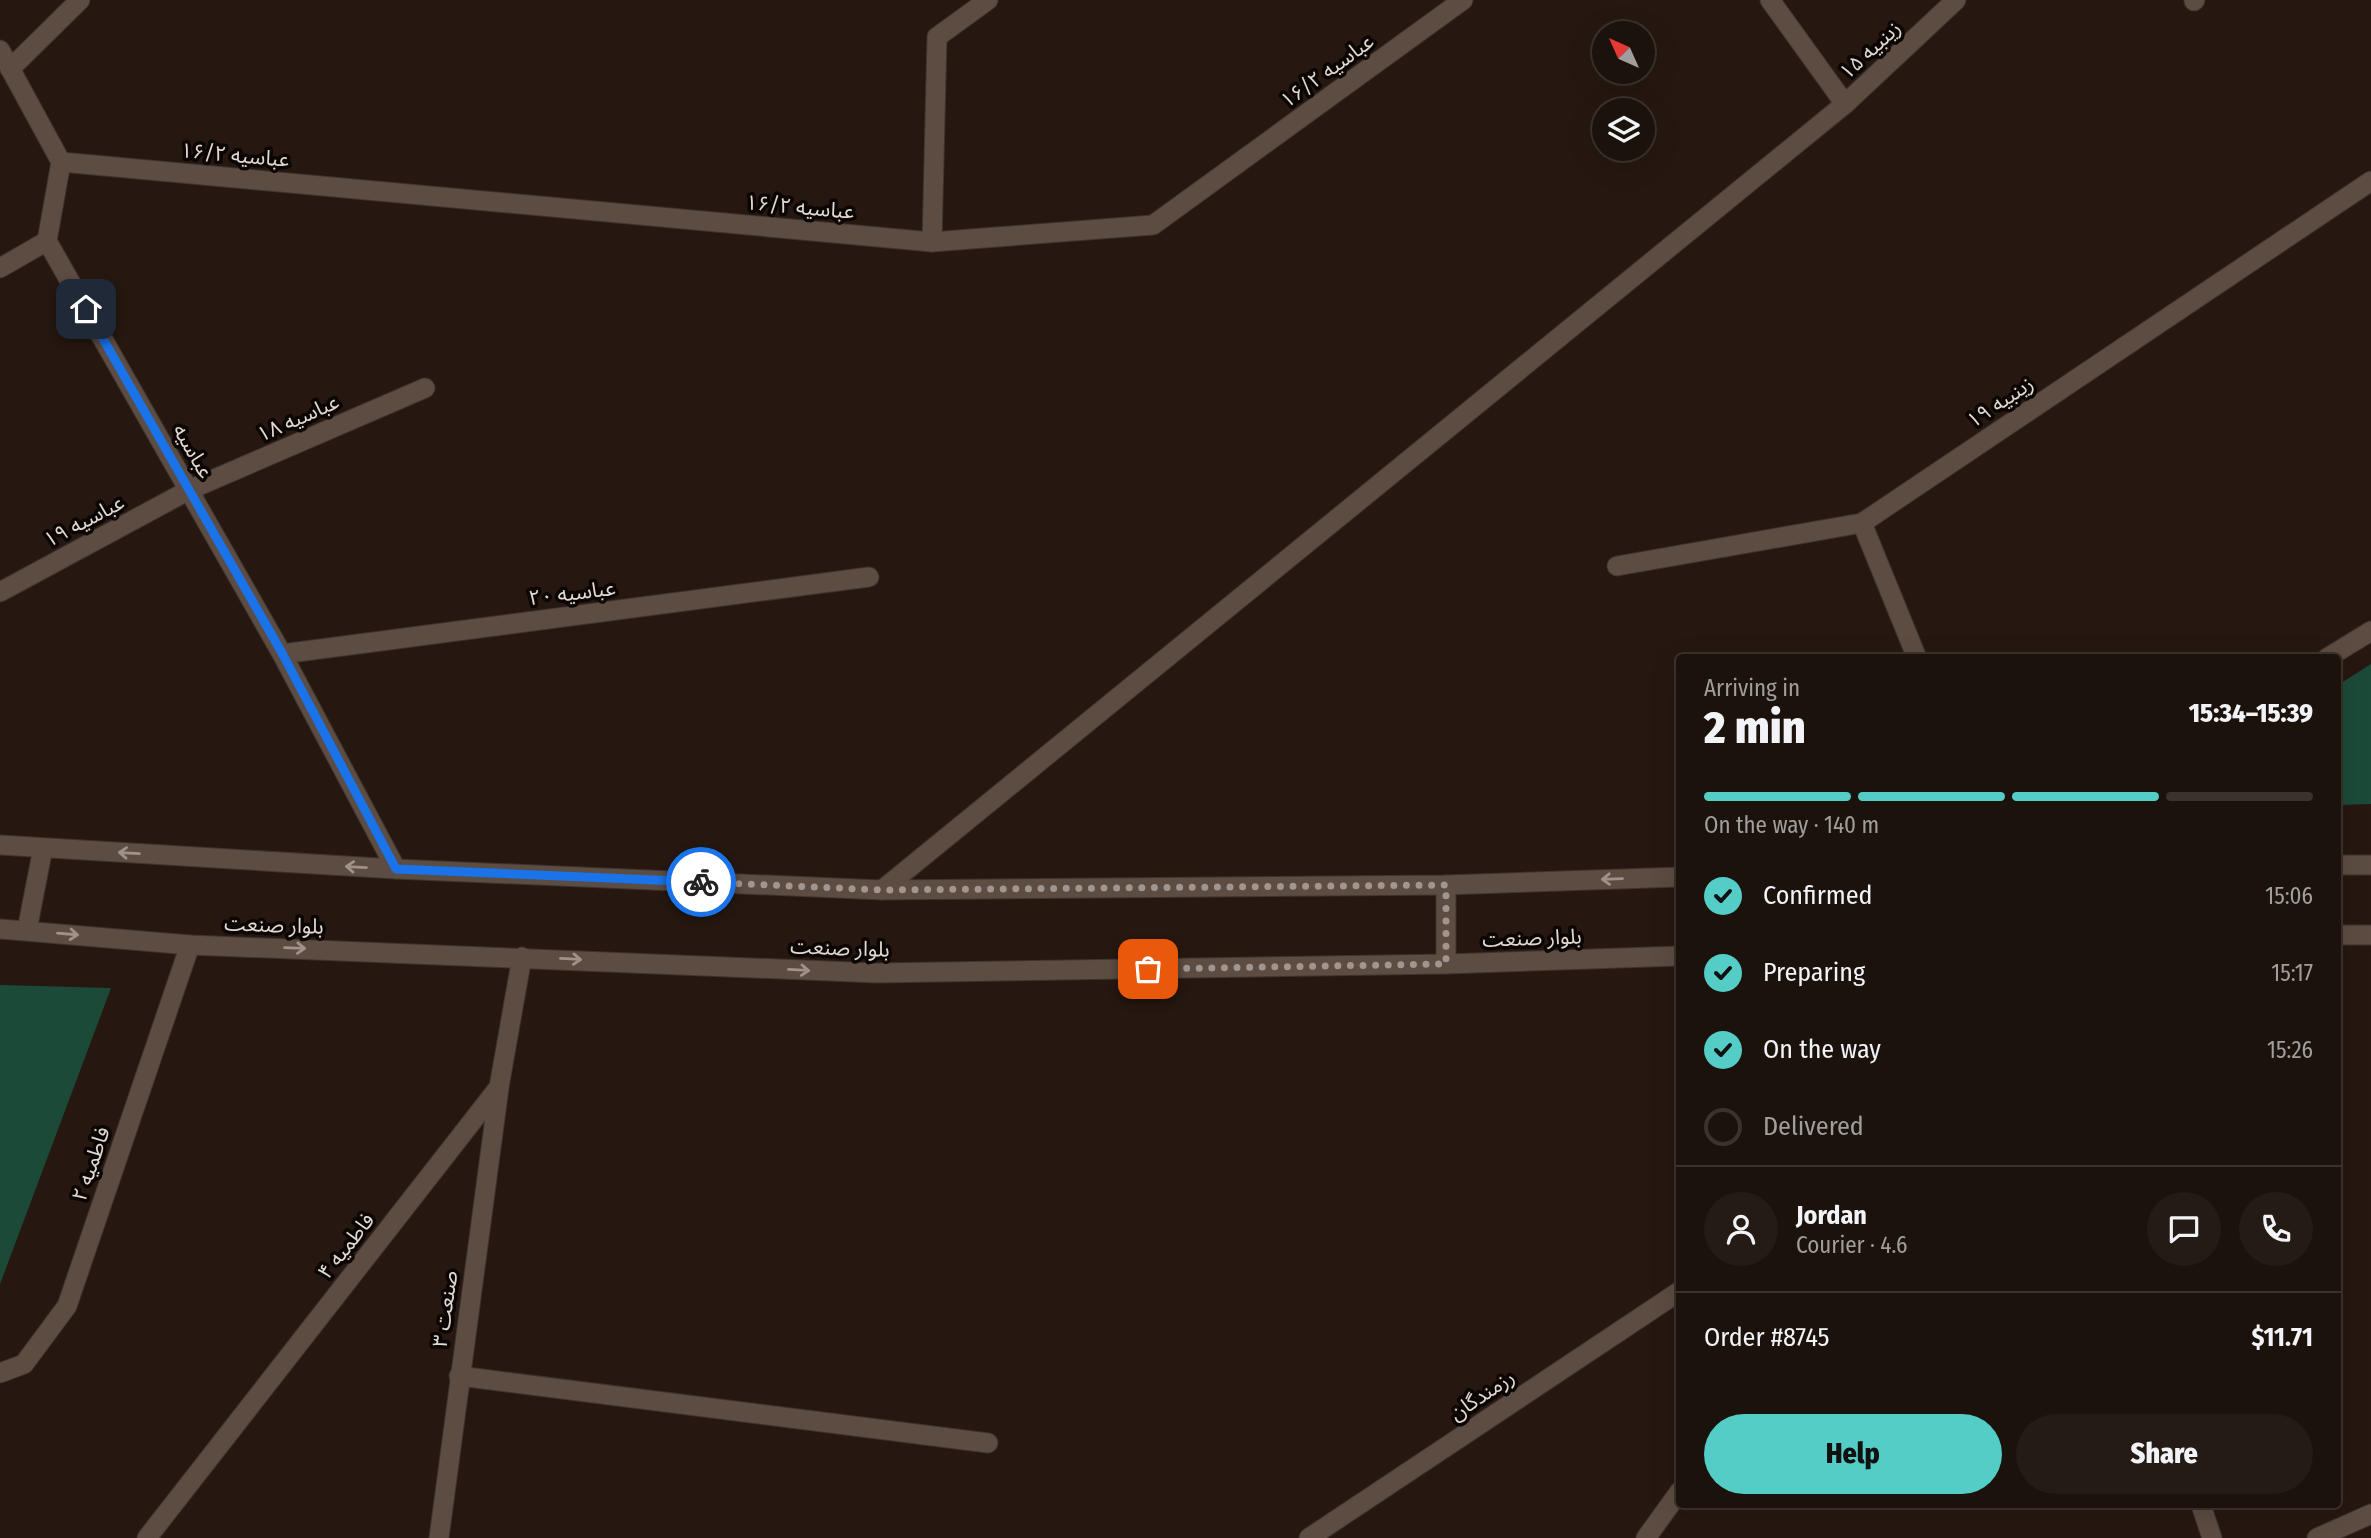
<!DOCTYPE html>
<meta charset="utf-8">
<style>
body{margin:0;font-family:"Fira Sans Condensed","Noto Sans Arabic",sans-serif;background:#251b15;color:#f1f3f6;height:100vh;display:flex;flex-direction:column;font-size:26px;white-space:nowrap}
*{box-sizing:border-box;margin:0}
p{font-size:23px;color:#a09e9d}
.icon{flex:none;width:38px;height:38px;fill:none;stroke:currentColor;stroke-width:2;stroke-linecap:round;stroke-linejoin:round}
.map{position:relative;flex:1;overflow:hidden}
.drawer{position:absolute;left:1676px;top:654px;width:665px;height:854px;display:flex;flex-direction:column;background:#1c120c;border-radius:7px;box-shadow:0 7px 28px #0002,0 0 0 2px #3a322d}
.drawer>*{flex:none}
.needle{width:46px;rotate:315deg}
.fabs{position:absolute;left:1592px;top:21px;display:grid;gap:14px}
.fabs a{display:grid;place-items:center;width:63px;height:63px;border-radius:50%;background:#1c120c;box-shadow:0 7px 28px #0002,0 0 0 2px #3a322d;font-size:35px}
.pin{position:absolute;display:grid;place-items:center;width:60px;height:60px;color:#fff;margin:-30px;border-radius:14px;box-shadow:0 4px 10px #0006}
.courier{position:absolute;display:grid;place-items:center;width:70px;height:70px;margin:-35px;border:5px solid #1a73e8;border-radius:50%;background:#fff;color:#222;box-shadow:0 2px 9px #0007}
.head em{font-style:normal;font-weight:800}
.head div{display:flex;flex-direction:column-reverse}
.head{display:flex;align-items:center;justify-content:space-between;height:119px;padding:0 28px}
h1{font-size:46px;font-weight:800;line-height:52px}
.bar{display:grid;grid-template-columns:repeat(4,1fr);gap:10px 7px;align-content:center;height:84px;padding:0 28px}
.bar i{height:9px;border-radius:5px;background:#3a322d}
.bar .active{background:#54cdc7}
.bar p{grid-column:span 4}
.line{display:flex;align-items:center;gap:18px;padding:0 28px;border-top:2px solid #3a322d}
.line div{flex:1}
.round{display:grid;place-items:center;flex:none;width:74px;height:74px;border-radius:37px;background:#251b15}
ol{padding:0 28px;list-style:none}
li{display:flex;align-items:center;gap:21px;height:77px}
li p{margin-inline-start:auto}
li .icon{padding:7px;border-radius:50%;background:#54cdc7;color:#111;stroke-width:4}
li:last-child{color:#a09e9d}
li i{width:38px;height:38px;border:4px solid #3a322d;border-radius:50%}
.primary-button{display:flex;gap:14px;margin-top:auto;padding:14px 28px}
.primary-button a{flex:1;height:80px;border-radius:42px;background:#54cdc7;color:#111;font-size:28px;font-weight:800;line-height:80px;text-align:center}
.primary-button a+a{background:#251b15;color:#f1f3f6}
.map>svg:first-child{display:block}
.green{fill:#1c4a38}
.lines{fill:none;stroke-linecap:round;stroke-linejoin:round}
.minor-casing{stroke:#3d332f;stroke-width:21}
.tertiary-casing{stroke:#3d332f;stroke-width:21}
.secondary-casing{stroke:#3d332f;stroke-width:21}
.minor{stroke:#5c4c42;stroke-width:19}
.tertiary{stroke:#5c4c42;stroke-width:19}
.secondary{stroke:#5c4c42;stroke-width:19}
.oneway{stroke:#a0928a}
.done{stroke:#a1958f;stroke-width:7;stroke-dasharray:0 12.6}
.route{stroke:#1a73e8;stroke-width:9}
.labels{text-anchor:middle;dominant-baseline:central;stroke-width:7;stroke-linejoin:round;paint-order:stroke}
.street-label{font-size:21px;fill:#e3d9d3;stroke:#0b0603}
</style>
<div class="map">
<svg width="2371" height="1538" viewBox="0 0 2371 1538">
<rect width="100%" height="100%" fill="#261810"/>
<!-- green -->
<g class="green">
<polygon points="2371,664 2371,804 2338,805 2338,685"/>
<polygon points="0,985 111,988 0,1284"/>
</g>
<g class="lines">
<defs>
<g id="minor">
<polyline points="1770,0 1845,104"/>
<polyline points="2194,1 2195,0"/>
<polyline points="0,50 61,162 47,241 282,654 396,869"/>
<polyline points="10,69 80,0"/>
<polyline points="61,162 932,242 1153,225 1463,0"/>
<polyline points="932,242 937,37 988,0"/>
<polyline points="0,268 47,241"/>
<polyline points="1862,523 1917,658"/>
<polyline points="1617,566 1862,523 2371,181"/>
<polyline points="0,592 189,490 425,388"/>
<polyline points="282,654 869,577"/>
<polyline points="2327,658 2371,631"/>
<polyline points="882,890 1845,104 1956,0"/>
<polyline points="0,1373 24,1364 67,1306 190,945"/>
<polyline points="459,1376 988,1443"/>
<polyline points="2201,1505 2212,1538"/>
<polyline points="147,1538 499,1087 522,957"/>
<polyline points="439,1538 499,1088"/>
<polyline points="1646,1538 1680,1491"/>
<polyline points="2317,1538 2371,1514"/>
</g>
<polyline id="tertiary" points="1309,1538 1680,1291"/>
<g id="secondary">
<polyline points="0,845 396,869 882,890 1446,885 1680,877"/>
<polyline points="2338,865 2371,865"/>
<polyline points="0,929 190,945 877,973 1446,964 1680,956"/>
<polyline points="27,930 43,848"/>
<polyline points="2338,935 2371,935"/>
<polyline points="1446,964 1446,885"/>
</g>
</defs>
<!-- minor casing -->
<use href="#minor" class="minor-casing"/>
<!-- tertiary casing -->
<use href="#tertiary" class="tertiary-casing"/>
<!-- secondary casing -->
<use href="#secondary" class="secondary-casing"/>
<!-- minor -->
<use href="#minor" class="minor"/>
<!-- tertiary -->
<use href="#tertiary" class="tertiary"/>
<!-- secondary -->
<use href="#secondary" class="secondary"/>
</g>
<!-- one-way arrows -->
<defs><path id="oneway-shaft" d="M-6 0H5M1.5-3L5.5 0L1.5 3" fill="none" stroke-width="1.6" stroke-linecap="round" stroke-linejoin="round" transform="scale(1.75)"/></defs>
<g class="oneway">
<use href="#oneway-shaft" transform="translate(129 853) rotate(-177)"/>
<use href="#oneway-shaft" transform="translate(356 867) rotate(-177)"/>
<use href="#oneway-shaft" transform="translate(1612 879) rotate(178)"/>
<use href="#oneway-shaft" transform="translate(68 934) rotate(5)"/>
<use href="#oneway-shaft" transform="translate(295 948) rotate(2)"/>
<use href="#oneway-shaft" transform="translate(571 959) rotate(3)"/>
<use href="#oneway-shaft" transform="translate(799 970) rotate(3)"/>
</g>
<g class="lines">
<!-- done -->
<polyline class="done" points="701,882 882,890 1446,885 1446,964 1148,969"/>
<!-- route -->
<polyline class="route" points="86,309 282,653 396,869 701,882"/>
</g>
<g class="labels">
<!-- street labels -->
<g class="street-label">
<text transform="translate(1870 50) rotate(-43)">زینبیه ۱۵</text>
<text transform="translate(1327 71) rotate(-36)">عباسیه ۱۶/۲</text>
<text transform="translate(235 155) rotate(5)">عباسیه ۱۶/۲</text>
<text transform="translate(800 207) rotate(5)">عباسیه ۱۶/۲</text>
<text transform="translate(2000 402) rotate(-34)">زینبیه ۱۹</text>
<text transform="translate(298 418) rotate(-24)">عباسیه ۱۸</text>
<text transform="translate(193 451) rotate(60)">عباسیه</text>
<text transform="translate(84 521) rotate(-28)">عباسیه ۱۹</text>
<text transform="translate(572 593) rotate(-7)">عباسیه ۲۰</text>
<text transform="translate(274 925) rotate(2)">بلوار صنعت</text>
<text transform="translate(1532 938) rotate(-2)">بلوار صنعت</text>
<text transform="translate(840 948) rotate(2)">بلوار صنعت</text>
<text transform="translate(91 1164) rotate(-71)">فاطمیه ۲</text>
<text transform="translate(346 1246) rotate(-52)">فاطمیه ۴</text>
<text transform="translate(445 1309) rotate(-82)">صنعت ۳</text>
<text transform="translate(1482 1395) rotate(-34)">رزمندگان</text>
</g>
</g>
</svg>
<div class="fabs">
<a><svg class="needle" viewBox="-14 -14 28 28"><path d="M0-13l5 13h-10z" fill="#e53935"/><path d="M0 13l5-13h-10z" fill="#a09e9d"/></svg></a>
<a><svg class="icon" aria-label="layers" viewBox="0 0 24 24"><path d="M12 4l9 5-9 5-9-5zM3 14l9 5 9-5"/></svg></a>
</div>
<div class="pin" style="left:1148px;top:969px;background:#ea580c"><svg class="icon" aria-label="bag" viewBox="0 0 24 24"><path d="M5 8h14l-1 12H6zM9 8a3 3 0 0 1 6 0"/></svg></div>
<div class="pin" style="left:86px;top:309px;background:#1f2937"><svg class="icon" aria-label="home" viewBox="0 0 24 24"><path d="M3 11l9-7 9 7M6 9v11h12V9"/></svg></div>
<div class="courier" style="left:701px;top:882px"><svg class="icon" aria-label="bike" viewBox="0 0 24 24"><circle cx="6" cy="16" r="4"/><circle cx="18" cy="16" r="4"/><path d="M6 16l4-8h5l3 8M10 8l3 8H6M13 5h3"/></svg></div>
<section class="drawer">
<div class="head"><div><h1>2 min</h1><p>Arriving in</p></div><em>15:34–15:39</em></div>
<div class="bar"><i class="active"></i><i class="active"></i><i class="active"></i><i></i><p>On the way · 140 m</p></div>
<ol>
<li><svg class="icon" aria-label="check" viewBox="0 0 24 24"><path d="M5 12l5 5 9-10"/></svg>Confirmed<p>15:06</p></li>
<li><svg class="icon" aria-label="check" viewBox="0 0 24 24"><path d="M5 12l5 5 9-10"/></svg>Preparing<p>15:17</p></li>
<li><svg class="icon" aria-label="check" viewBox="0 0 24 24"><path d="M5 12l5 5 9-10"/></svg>On the way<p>15:26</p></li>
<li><i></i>Delivered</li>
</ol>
<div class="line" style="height:126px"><a class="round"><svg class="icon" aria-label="person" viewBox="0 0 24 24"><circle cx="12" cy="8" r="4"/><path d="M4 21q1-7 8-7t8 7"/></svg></a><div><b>Jordan</b><p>Courier · 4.6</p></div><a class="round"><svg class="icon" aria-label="chat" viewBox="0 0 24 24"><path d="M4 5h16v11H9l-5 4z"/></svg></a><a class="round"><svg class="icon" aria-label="phone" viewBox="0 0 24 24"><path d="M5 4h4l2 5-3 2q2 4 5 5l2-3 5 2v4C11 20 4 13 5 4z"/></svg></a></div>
<div class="line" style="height:91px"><div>Order #8745</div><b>$11.71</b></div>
<div class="primary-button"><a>Help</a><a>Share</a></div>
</section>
</div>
